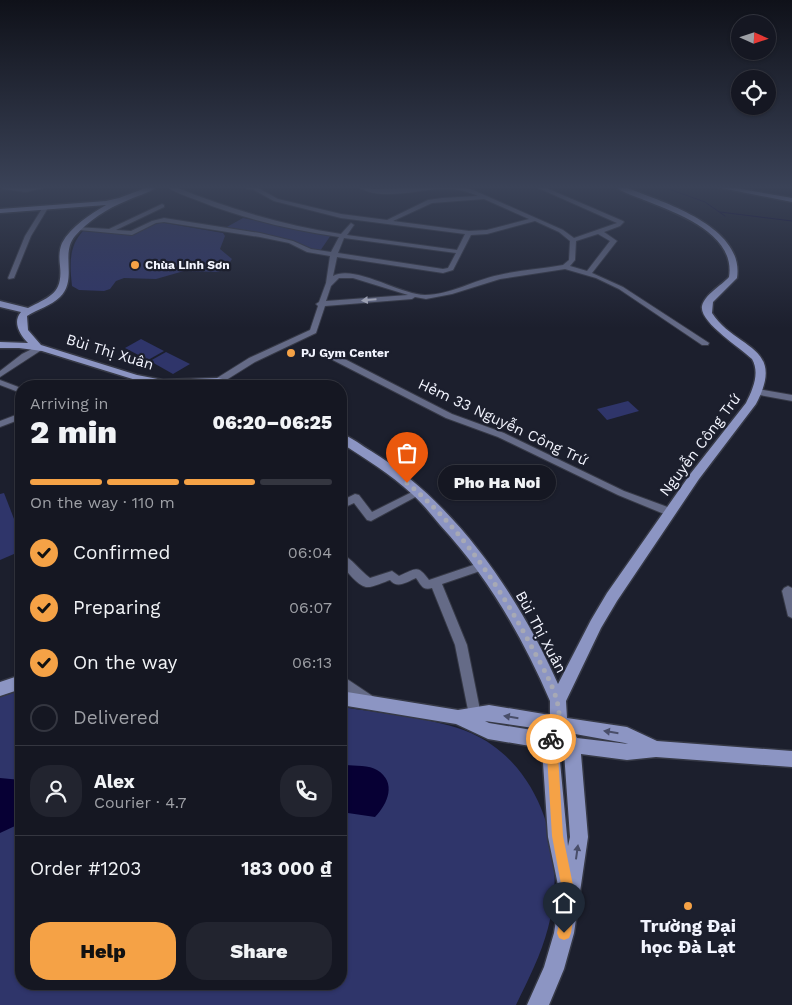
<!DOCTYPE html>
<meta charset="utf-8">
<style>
body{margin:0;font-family:"Work Sans",sans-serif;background:#22242f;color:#f1f3f6;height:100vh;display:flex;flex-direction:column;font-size:19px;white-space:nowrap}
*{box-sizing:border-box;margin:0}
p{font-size:16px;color:#9d9fa5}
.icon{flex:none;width:28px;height:28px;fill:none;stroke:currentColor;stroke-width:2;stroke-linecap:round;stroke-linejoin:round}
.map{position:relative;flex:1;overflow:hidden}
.panel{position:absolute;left:15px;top:380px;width:332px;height:610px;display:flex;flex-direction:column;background:#151722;border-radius:20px;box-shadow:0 1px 4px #0004,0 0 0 1px #343640}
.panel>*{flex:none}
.needle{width:32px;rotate:93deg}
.controls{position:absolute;left:731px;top:15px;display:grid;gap:10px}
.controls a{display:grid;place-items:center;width:45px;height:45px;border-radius:50%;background:#151722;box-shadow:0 1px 4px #0004,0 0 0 1px #343640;font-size:25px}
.pin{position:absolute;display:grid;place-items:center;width:42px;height:42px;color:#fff;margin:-51px -21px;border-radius:50% 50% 50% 0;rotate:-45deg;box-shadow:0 0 5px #0007}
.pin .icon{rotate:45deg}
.courier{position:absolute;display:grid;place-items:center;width:50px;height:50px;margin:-25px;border:4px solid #f5a246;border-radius:50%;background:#fff;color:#222;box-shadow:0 1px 6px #0007}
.bubble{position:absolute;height:35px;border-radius:18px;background:#151722;box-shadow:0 1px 4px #0004,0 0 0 1px #343640;font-size:16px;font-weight:800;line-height:35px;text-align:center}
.overview em{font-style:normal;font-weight:800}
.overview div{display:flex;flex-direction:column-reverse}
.overview{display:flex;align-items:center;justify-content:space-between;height:85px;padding:0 15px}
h1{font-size:32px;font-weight:800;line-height:38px}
.bar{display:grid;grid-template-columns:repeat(4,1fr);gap:8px 5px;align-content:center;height:60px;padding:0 15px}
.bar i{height:6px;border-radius:4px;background:#343640}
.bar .current{background:#f5a246}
.bar p{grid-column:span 4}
.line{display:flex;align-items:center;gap:12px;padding:0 15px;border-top:1px solid #343640}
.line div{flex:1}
.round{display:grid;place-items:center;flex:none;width:52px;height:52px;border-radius:20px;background:#22242f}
ol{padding:0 15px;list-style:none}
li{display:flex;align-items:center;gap:15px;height:55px}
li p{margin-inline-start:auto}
li .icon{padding:5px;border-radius:50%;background:#f5a246;color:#111;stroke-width:4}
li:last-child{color:#9d9fa5}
li i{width:28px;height:28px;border:2px solid #343640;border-radius:50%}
.cta{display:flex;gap:10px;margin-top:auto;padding:10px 15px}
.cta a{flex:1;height:58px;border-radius:20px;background:#f5a246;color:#111;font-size:20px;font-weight:800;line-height:58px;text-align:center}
.cta a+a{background:#22242f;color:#f1f3f6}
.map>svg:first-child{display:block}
.green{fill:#2f356a}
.water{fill:#070034}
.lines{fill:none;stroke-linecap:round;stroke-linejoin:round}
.stream{stroke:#070034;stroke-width:1}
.street-casing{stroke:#363946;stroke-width:2}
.secondary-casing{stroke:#363946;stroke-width:3}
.street{fill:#656b87;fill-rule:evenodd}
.secondary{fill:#8c95c3;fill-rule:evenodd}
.oneway{fill:#b3b6c8}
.oneway2{fill:#494e69}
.route{fill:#f5a246}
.done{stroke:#a7a9b5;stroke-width:5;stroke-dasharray:0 9}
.poi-dot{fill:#f5a246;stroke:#1c1f2d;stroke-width:2}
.labels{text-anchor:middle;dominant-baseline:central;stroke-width:4.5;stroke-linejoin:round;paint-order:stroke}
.far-poi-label{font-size:12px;font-weight:bold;fill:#f2f4fe;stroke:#1c1f2d;text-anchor:start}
.street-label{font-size:15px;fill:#f2f4fe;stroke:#1c1f2d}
.near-poi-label{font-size:18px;font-weight:bold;fill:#f2f4fe;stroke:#1c1f2d}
</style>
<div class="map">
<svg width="792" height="1005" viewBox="0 0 792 1005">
<rect width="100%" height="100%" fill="#1c1f2d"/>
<!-- green -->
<g class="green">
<polygon points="243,218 331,235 320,251 306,248 294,241 225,228"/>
<path d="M159,222L223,233L225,236L220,249L232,259L225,269L218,272L184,271L156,279L124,278L116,281L110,289L104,291L79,290L72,286C70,266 68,247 83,231L132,234Z"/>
<polygon points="141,339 164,351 148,360 125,348"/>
<polygon points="166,352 190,364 173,374 150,361"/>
<polygon points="628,401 639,411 607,420 597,409"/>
<polygon points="4,493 21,537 21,551 0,560 0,494"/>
<path d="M21,690V984H341V707C380,713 436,718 471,733C543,765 568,857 548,928C541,955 528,980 516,1005H0V697Z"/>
</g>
<!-- water -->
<g class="water">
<path d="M341,763L346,765C354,766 370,765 377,770C397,782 388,804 375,817L341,812Z"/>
<polygon points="0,778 21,780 21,820 15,826 0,833"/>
</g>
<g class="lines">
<!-- stream -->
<g class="stream">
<polyline points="663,187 705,202 725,216"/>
<polyline points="720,212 792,221"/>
</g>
<defs>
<g id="street">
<polygon points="0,187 26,188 48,187 26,192 2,189"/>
<path d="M167,187H175C230,209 282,225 341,234L351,223L354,225L347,235L457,250L465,234L341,218L274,201L254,190L241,187L258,188L278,199L341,214L387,220L428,200L442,198L478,196C469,192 459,189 448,189C421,188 382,202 358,187L374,189L459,187L471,189L563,230L574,238L617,223L536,187H544L623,221L624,222L620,226L604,232L617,241L592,273L623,287L709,343L708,345H702L619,289L596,278L565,269L500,279L452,294L426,299L415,297L412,299L325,306L316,333L255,362L223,382H217V378L249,358L310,330L318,306L316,304L319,302L326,283L330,256L307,252L289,243L260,237L164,222L156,223L132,235L79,230L76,228L77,227L109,229L162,204L164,205V207L116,230L131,231L152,221L164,218L260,233L293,241L311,249L331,252L339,237C291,230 244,219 199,201C189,197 176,193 167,187ZM484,199L529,219L487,230L469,231L393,221L432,203ZM535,221L559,232L570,241L569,260L563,265C542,269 520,270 499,275C474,280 450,295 425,295C401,295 354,264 333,276L337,257L443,273L453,270L471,235L487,234ZM598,234L610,241L587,271L570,266L575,260L576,241ZM344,238L456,253L448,268L443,269L338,253ZM339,278H353L408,295L326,301L331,286Z"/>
<polygon points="43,207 48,208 31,236 14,278 9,279 8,278 25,236"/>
<polygon points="36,347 39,347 43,349 0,377 0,371 22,354"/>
<polygon points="323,351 329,351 452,414 504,433 624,491 673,509 674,512 669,516 618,495 498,437 446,418 323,355"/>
<polygon points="0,380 21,388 21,393 0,385"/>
<polygon points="757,389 792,395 792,401 754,394 754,390"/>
<polygon points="21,413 21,419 0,427 0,421"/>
<polygon points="418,489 423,492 421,494 371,521 367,520 354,503 341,509 341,501 355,494 359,495 372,512"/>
<path d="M341,554C352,558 360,571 370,578L392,571L399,576C416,569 417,564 429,580L482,562L486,563L487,566L486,569L442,584L467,645L481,715L480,719L475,721L470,719L469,715L455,645L432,588C423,591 421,585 416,578C407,582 397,589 390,580C384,582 372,588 366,587C357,585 348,572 341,565Z"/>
<polygon points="788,586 792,588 792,618 788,616 782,591 784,588"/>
<polygon points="341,675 374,697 375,701 374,705 369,707 341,688"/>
</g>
<g id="secondary">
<path d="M148,187H157C149,193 136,196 126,201C108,208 88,221 75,236C60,254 78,279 60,297C51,306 38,309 27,316L28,330L41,345L137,375L163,380L218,378L244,384L245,386L152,385L42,351L19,348H0V342L28,343C20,335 12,322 21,312L0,307V301L28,308C49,297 63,294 60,266C59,258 59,250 62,243C71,226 91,214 106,205L0,213V209L106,201L119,198Z"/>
<path d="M616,187H625C662,202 745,226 737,278L713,302L712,313C736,350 787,345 756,404L699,479L617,601L601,628L566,701L567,718L627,727L657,741L792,751V767L656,757L627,760L581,754L588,837L574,933L564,969L549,1005H527L544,967L554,933L560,895L548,837L542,748L488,739L456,724L341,705V691L458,710L489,705L550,715V701C522,636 488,577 440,525C431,514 422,503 412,494C390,474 366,459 341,443V434C352,437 362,446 371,451C455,502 519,596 558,684L591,620L607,593L691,473L746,403C753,389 760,373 752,359C741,348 699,322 702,306C705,294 721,286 729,277C736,233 676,213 644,200C635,196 623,193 616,187ZM485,721L554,731L556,734L489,723ZM575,734L625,743L628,744L577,738ZM559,751L564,752L570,837L568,846Z"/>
<polygon points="716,187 730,187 792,198 792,202"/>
<polygon points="21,675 21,689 0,696 0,682"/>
</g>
</defs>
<!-- street casing -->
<use href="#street" class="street-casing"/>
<!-- secondary casing -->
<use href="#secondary" class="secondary-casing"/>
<!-- street -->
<use href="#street" class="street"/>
<!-- secondary -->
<use href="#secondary" class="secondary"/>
</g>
<!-- one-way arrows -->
<defs><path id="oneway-solid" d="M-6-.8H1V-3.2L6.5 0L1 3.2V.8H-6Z" transform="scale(1.25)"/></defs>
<use class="oneway" href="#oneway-solid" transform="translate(369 300) rotate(175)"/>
<g class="oneway2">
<use href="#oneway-solid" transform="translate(511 717) rotate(-171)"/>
<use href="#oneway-solid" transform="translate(611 732) rotate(-171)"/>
<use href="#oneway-solid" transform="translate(577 852) rotate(-82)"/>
</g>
<!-- sky -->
<linearGradient id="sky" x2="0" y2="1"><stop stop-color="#0f1119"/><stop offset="0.57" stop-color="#3a4257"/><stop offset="1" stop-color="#3a4257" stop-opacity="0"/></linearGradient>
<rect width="792" height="328" fill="url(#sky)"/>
<!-- route -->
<polygon class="route" points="551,734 555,736 557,739 563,836 576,900 571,933 569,938 564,940 559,938 557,933 564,900 552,836 546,739 547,736"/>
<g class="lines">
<!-- done -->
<path class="done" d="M407,483C463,529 503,592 536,655C547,675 561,699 559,722C559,728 554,734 551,739"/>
</g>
<!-- markers -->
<g class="poi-dot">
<circle cx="135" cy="265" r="5"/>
<circle cx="291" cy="353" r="5"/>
<circle cx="688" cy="906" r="5"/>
</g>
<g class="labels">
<!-- far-poi labels -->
<g class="far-poi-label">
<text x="145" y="265">Chùa Linh Sơn</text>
<text x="301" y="353">PJ Gym Center</text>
</g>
<!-- street labels -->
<g class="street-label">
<text transform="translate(110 352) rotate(17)">Bùi Thị Xuân</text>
<text transform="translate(503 422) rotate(25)">Hẻm 33 Nguyễn Công Trứ</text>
<text transform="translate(700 445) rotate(-53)">Nguyễn Công Trứ</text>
<text transform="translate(541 632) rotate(62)">Bùi Thị Xuân</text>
</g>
<!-- near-poi labels -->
<g class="near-poi-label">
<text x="688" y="925">Trường Đại<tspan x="688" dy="21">học Đà Lạt</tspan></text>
</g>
</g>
</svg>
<div class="controls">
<a><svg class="needle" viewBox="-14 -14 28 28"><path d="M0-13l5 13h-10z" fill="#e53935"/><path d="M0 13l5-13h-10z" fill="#9d9fa5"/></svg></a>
<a><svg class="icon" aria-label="locate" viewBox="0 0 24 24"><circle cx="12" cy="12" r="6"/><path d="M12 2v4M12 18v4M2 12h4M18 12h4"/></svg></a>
</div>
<div class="pin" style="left:407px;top:483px;background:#ea580c"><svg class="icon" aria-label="bag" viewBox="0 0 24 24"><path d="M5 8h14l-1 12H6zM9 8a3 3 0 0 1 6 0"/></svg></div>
<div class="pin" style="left:564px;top:933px;background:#1f2937"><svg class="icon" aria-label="home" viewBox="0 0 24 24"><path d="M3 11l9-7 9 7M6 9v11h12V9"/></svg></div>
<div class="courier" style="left:551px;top:739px"><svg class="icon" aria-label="bike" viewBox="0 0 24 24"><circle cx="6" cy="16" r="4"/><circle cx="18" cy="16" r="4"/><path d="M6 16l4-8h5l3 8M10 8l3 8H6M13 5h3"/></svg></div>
<div class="bubble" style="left:438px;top:465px;width:118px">Pho Ha Noi</div>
<section class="panel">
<div class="overview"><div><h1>2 min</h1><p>Arriving in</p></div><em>06:20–06:25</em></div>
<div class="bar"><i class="current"></i><i class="current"></i><i class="current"></i><i></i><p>On the way · 110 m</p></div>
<ol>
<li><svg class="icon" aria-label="check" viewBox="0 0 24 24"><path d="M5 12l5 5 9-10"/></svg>Confirmed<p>06:04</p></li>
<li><svg class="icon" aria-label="check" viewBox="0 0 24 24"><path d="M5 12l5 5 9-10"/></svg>Preparing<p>06:07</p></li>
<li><svg class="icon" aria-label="check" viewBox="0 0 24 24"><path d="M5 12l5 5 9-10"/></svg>On the way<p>06:13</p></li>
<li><i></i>Delivered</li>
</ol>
<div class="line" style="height:90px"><a class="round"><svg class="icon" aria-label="person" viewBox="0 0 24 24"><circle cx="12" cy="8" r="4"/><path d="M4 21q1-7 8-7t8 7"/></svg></a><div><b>Alex</b><p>Courier · 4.7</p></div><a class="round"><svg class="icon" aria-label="phone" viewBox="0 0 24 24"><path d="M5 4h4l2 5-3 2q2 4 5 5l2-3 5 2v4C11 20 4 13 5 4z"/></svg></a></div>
<div class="line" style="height:65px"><div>Order #1203</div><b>183 000 ₫</b></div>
<div class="cta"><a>Help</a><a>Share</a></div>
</section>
</div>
